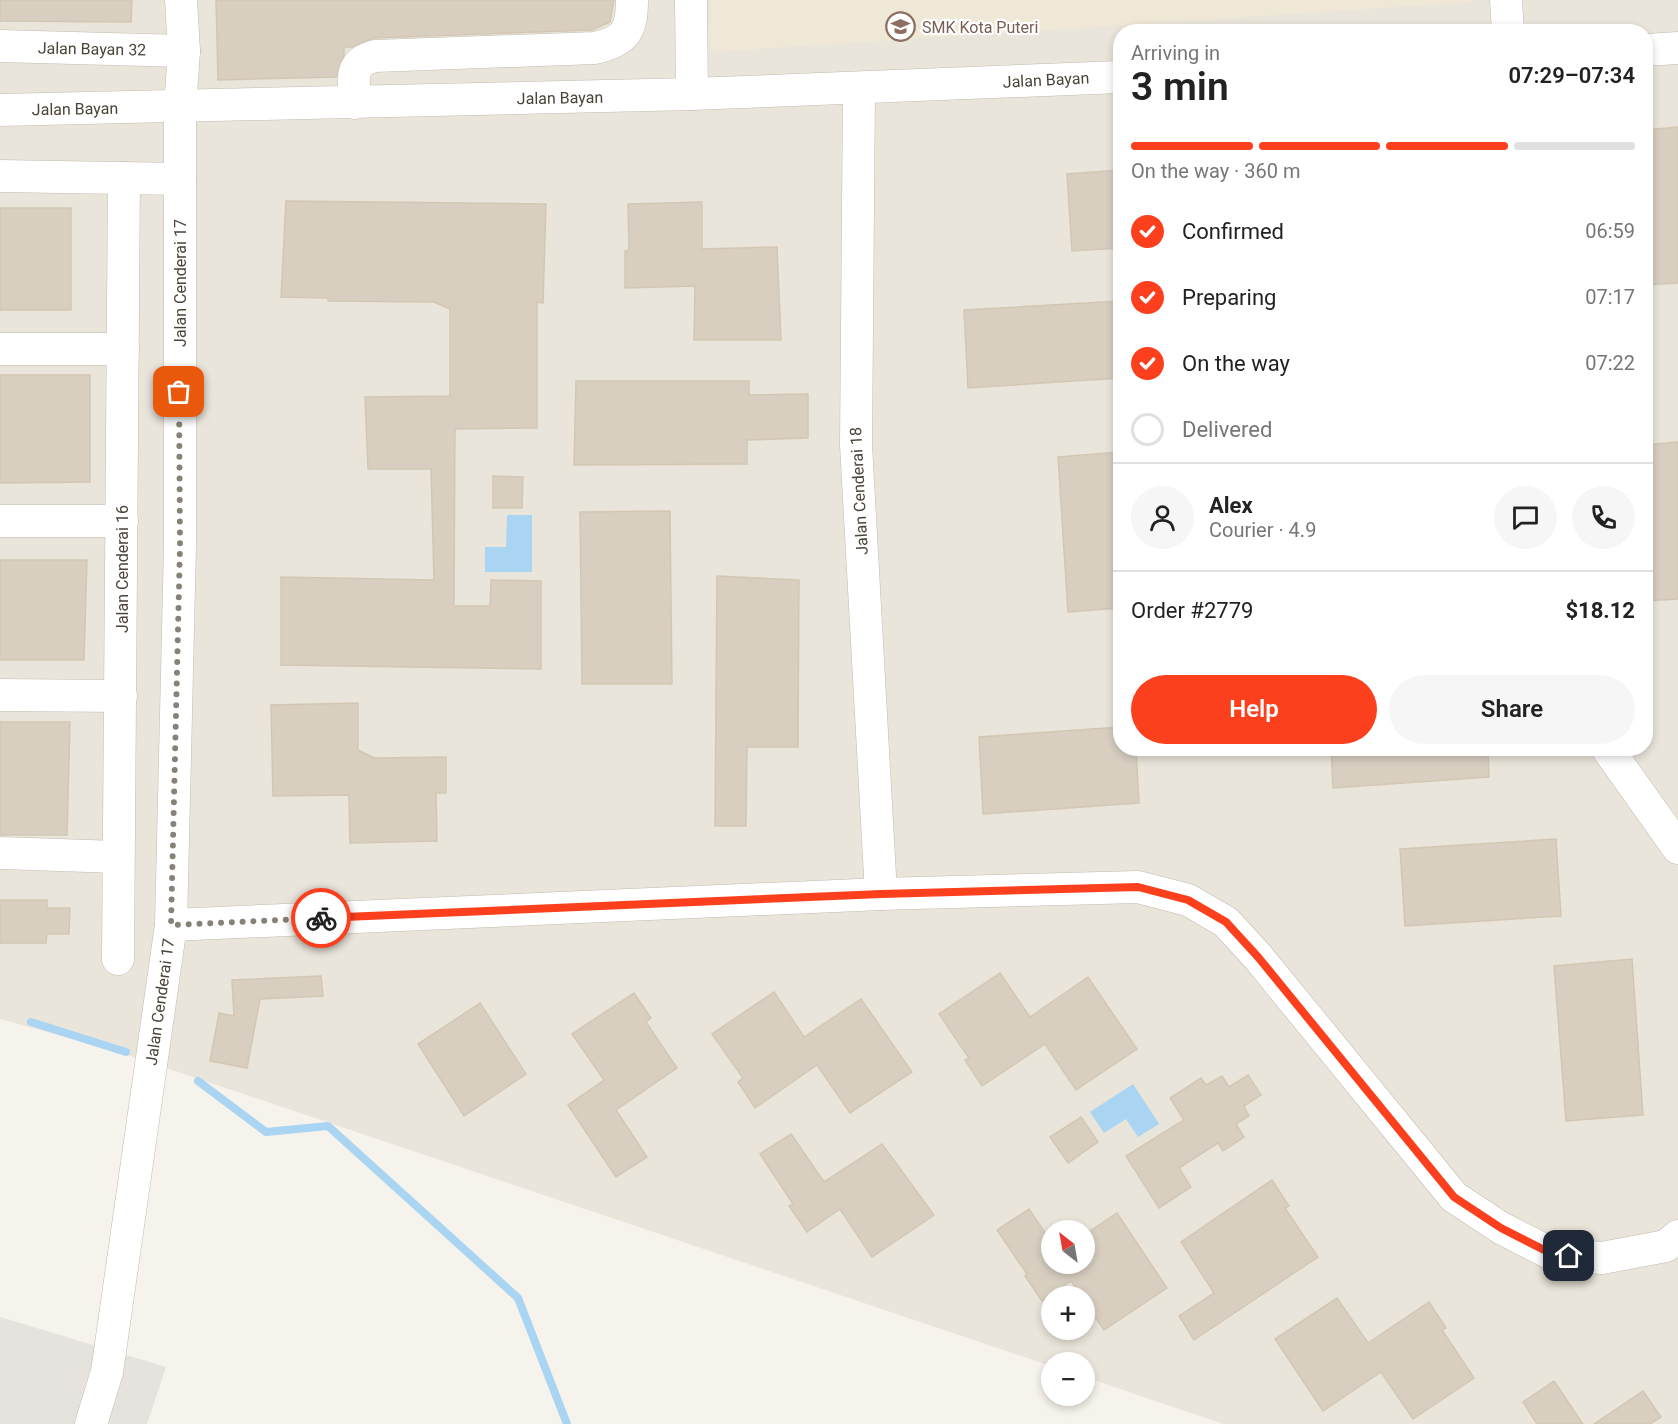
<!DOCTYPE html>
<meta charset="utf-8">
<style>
body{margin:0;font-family:Roboto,sans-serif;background:#f6f6f6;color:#222;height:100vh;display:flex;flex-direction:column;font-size:22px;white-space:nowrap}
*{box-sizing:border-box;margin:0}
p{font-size:20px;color:#767676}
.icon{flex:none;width:33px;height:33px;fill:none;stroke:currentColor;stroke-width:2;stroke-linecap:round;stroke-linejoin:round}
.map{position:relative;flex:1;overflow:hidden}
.sheet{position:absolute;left:1113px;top:24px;width:540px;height:732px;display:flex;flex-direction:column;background:#fff;border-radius:24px;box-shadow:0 3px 9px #0003}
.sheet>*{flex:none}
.needle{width:39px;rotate:329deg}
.tools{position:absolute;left:1041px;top:1220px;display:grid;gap:12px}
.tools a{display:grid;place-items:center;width:54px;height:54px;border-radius:50%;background:#fff;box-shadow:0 3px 9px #0003;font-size:30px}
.pin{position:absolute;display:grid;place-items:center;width:51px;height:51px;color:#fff;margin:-26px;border-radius:12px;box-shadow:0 3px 9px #0006}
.courier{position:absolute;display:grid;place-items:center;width:60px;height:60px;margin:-30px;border:4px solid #fc3f1d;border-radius:50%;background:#fff;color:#222;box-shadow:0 2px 8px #0007}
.head em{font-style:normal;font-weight:600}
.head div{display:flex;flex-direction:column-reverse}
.head{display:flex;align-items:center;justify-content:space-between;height:102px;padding:0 18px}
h1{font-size:39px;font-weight:600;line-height:45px}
.bar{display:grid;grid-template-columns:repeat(4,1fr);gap:9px 6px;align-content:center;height:72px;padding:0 18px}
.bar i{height:8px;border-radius:4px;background:#e0e0e0}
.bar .on{background:#fc3f1d}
.bar p{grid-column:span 4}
.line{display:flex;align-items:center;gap:15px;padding:0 18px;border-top:2px solid #e0e0e0}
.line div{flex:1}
.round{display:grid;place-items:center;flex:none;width:63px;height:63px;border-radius:32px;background:#f6f6f6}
ol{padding:0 18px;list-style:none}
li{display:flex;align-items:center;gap:18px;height:66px}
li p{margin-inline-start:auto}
li .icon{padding:6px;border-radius:50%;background:#fc3f1d;color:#fff;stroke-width:4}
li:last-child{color:#767676}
li i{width:33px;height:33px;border:3px solid #e0e0e0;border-radius:50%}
.action{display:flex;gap:12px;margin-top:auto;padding:12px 18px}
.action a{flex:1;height:69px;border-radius:36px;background:#fc3f1d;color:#fff;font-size:24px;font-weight:600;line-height:69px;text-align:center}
.action a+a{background:#f6f6f6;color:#222}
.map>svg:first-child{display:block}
.residential{fill:#eae5da;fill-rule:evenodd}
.industrial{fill:#e6e2dd}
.education{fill:#efe8d6}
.water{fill:#a9d4f2}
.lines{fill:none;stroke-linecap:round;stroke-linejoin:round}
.stream{stroke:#a9d4f2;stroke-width:8}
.building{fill:#d8cfc1;stroke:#d3c7b4;stroke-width:1.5}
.minor-casing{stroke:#c2bbae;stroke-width:33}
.minor{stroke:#fff;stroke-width:32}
.done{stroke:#878178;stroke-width:6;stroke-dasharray:0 10.8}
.route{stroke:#fc3f1d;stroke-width:8}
.labels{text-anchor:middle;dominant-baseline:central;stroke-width:4.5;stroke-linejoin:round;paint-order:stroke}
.education-label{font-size:16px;fill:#785e54;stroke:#fff;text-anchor:start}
.street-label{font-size:16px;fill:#4b4439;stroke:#fff}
</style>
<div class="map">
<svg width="1678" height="1424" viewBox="0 0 1678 1424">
<rect width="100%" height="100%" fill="#f6f3ec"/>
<!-- residential -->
<path class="residential" d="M0,0H1678V1424H1223L1085,1377L1084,1362H1052L1051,1366L116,1051L0,1019ZM1120,32H1646V748H1120ZM1052,1230H1084V1263H1052ZM1052,1296H1084V1329H1052Z"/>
<!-- industrial -->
<polygon class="industrial" points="0,1317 166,1367 147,1424 0,1424"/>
<!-- education -->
<polygon class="education" points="710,0 1473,0 1474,2 710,52"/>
<!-- water -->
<g class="water">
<polygon points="507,515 532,515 532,572 485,572 485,547 506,547"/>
<polygon points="1133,1084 1159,1124 1138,1137 1126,1119 1104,1133 1090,1112"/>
</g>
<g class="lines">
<!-- stream -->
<g class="stream">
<polyline points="31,1022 126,1052"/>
<polyline points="198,1081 266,1132 328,1126 518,1298 567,1424"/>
</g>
</g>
<!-- building -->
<g class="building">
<polygon points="0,0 132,0 131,22 0,21"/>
<polygon points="216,0 614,0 610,22 592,30 374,38 352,47 344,47 344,55 336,77 218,80"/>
<polygon points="1678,127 1678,283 1646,285 1646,130"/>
<polygon points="1120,170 1120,248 1072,251 1067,174"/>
<polygon points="286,201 546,204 543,303 537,302 537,428 455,429 454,606 490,606 491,580 541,581 541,669 281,665 281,577 434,580 431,469 368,469 365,397 450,396 450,309 434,302 328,301 328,298 281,297"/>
<polygon points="702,202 702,249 777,247 781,340 694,340 695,286 625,288 625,251 629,250 628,204"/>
<rect x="0" y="208" width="71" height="102"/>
<polygon points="1120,301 1120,378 968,388 964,310"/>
<polygon points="0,375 90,375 90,482 0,483"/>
<polygon points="576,381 749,381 749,395 808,394 808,438 747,440 747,464 574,465"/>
<polygon points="1678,442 1678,599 1646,601 1646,445"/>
<polygon points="1120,452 1120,608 1068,612 1058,457"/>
<polygon points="493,476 523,477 522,508 493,508"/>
<polygon points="670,511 672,684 582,684 580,512"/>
<polygon points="0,560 87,560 84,660 0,660"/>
<polygon points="717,576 799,580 798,747 747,747 746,826 715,826"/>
<polygon points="358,703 358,750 374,758 446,757 446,793 436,793 437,841 350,843 349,795 273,796 271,705"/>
<polygon points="0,722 70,722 67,835 0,835"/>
<polygon points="1120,727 1120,748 1136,748 1139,803 983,814 979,737"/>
<polygon points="1331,748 1488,748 1489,777 1333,788"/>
<polygon points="1556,839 1561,916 1405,926 1400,849"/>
<polygon points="0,900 47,900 47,908 70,908 69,934 47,934 46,943 0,943"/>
<polygon points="1632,959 1643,1115 1566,1121 1554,966"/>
<polygon points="1000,973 1030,1017 1088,977 1137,1049 1076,1090 1045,1044 982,1086 965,1060 969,1058 939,1014"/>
<polygon points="321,976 323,996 260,999 247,1068 210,1061 219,1013 234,1016 232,980"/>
<polygon points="774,992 804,1037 861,999 912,1072 850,1113 817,1065 755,1108 738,1082 743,1078 712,1034"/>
<polygon points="634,993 651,1018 646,1022 677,1068 616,1110 647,1157 616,1177 568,1105 604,1080 572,1034"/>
<polygon points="480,1003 526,1074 464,1116 418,1044"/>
<polygon points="1248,1075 1261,1095 1244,1106 1249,1116 1236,1124 1244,1137 1223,1151 1218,1143 1179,1168 1191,1187 1159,1208 1126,1156 1184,1120 1170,1098 1201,1078 1206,1085 1222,1076 1229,1087"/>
<polygon points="1081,1117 1098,1142 1068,1163 1050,1137"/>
<polygon points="791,1134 824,1182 882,1144 934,1215 872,1257 840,1209 807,1232 789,1206 793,1204 760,1154"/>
<polygon points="1272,1180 1289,1206 1285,1208 1318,1257 1194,1340 1179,1316 1214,1293 1181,1242"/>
<polygon points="1029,1209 1052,1243 1052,1263 1084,1263 1084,1235 1117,1213 1167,1288 1104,1330 1084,1301 1084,1296 1081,1296 1071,1281 1042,1301 1025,1276 1027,1274 997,1230"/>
<polygon points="1337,1298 1368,1343 1429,1302 1446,1328 1442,1330 1474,1378 1413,1419 1381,1372 1323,1411 1275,1339"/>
<polygon points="1554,1381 1583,1424 1537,1424 1523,1402"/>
<polygon points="1643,1391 1661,1417 1650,1424 1594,1424"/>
</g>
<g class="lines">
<defs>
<g id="minor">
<polyline points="691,0 692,94"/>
<polyline points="1506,0 1508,32"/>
<polyline points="0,46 184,51"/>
<polyline points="1646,50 1678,48"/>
<polyline points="859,88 856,445 881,894"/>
<path d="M355,103C354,80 348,63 375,56L595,48C626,41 632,30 632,0"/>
<polyline points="0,110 692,94 1120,77"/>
<polyline points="0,176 180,179"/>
<polyline points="0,349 123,349"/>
<polyline points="0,521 122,521"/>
<polyline points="0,695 121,696"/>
<polyline points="1607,748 1678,848"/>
<polyline points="0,853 118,857"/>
<polyline points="171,925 881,894 1138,887 1188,900 1226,922 1258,957 1454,1197 1501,1228 1552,1254 1602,1258 1666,1246 1678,1236"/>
<polyline points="118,959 124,178"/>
<polyline points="91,1424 107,1372 171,925 180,545 180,107 184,51 181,0"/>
</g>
</defs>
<!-- minor casing -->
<use href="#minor" class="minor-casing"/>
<!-- minor -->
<use href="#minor" class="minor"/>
</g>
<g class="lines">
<!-- done -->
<polyline class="done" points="179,392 180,545 171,925 321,918"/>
<!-- route -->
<polyline class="route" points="321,918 881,894 1138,887 1188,900 1226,922 1258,957 1454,1197 1501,1228 1552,1254 1569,1256"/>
</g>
<!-- icons -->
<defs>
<symbol id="school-ring" viewBox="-11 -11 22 22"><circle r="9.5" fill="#fff" stroke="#8d6e63" stroke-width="1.5"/><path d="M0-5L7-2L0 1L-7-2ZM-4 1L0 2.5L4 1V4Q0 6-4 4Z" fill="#8d6e63"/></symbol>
</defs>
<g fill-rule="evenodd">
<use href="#school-ring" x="884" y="10" width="33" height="33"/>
</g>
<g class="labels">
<!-- education labels -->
<g class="education-label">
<text x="922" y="27">SMK Kota Puteri</text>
</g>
<!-- street labels -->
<g class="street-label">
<text transform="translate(92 49) rotate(1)">Jalan Bayan 32</text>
<text transform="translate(1046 80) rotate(-3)">Jalan Bayan</text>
<text transform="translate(560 98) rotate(-1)">Jalan Bayan</text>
<text transform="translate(75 109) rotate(-1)">Jalan Bayan</text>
<text transform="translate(180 283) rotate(-90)">Jalan Cenderai 17</text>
<text transform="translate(859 491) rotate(-93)">Jalan Cenderai 18</text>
<text transform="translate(122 569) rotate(-90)">Jalan Cenderai 16</text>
<text transform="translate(160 1002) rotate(-82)">Jalan Cenderai 17</text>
</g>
</g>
</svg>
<div class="tools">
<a><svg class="needle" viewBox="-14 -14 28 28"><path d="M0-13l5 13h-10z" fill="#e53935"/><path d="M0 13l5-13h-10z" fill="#767676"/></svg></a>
<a>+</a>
<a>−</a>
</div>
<div class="pin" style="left:179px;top:392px;background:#ea580c"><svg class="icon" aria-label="bag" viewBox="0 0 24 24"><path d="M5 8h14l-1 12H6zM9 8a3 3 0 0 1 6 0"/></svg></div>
<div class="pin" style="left:1569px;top:1256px;background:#1f2937"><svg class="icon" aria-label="home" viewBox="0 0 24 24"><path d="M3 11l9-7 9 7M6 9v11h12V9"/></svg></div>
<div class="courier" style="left:321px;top:918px"><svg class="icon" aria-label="bike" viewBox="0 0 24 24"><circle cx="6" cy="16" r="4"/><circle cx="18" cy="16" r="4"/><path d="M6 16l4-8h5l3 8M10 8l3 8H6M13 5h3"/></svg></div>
<section class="sheet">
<div class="head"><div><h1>3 min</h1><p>Arriving in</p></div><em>07:29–07:34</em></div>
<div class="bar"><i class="on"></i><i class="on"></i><i class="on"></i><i></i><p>On the way · 360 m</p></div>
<ol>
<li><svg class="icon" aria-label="check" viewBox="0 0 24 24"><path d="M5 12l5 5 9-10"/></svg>Confirmed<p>06:59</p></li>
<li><svg class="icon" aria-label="check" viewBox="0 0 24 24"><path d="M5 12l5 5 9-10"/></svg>Preparing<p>07:17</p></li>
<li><svg class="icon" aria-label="check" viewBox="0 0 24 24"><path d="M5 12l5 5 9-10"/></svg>On the way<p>07:22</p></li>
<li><i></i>Delivered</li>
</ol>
<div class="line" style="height:108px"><a class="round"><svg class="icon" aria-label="person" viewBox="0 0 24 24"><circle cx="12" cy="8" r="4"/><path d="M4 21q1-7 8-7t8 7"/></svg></a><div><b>Alex</b><p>Courier · 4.9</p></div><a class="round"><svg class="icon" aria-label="chat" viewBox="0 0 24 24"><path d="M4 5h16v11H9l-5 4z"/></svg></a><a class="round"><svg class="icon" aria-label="phone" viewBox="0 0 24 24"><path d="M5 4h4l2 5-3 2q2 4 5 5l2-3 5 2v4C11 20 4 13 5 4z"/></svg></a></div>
<div class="line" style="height:78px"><div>Order #2779</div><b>$18.12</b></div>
<div class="action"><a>Help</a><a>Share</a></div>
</section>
</div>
